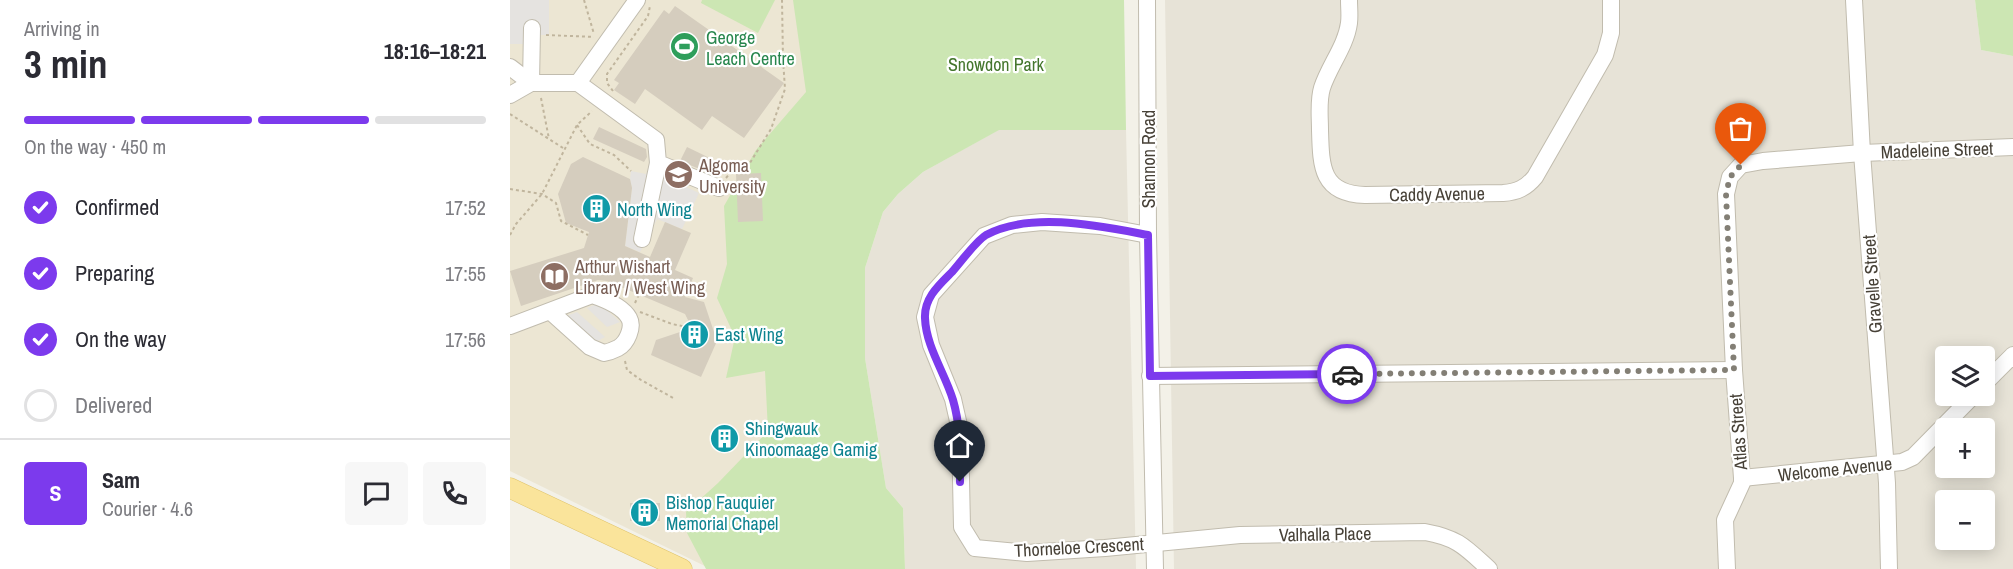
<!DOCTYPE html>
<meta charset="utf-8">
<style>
body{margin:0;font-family:"Archivo Narrow",sans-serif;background:#f7f7f7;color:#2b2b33;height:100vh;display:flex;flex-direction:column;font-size:22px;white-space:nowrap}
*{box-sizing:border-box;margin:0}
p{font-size:20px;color:#7c7c81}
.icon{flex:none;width:33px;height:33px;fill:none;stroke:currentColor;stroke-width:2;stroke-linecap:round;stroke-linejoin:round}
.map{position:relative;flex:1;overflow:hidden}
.panel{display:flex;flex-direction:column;background:#fff;width:510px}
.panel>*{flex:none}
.tools{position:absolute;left:1425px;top:346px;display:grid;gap:12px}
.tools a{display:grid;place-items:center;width:60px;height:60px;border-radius:6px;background:#fff;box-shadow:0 3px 15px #0003;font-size:30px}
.pin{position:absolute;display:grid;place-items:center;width:51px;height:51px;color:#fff;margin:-62px -26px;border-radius:50% 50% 50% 0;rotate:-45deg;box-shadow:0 0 6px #0007}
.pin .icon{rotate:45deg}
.courier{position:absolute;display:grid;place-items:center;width:60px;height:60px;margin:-30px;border:4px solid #7c3aed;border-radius:50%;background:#fff;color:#222;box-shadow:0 2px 8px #0007}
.summary em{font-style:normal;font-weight:700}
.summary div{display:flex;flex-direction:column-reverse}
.summary{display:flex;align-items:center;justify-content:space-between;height:102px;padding:0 24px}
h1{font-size:39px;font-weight:700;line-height:45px}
.bar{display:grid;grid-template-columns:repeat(4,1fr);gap:9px 6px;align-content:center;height:72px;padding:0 24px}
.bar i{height:8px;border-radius:4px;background:#e1e1e2}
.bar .selected{background:#7c3aed}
.bar p{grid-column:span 4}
.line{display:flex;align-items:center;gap:15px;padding:0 24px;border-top:2px solid #e1e1e2}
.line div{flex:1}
.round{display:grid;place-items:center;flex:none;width:63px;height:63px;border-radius:6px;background:#f7f7f7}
ol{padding:0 24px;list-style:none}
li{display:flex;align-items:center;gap:18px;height:66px}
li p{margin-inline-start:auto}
li .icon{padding:6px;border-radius:50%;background:#7c3aed;color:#fff;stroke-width:4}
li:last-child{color:#7c7c81}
li i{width:33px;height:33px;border:3px solid #e1e1e2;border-radius:50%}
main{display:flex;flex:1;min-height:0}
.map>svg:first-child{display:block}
.residential{fill:#e7e3d7;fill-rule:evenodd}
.education{fill:#ece6d3}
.green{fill:#cce6b3}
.parking{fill:#e5e3e0}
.building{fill:#d5cdbe}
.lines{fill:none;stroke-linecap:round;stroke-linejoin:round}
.minor-casing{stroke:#c1bcae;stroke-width:18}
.major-casing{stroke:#dfc36b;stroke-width:21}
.path{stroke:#c0b59d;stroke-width:2;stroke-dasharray:3 3;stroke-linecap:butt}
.minor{stroke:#fff;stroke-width:16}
.major{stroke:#fae49b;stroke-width:20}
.done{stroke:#837f75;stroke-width:6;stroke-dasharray:0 10.8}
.route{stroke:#7c3aed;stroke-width:8}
.labels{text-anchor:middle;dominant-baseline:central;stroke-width:4.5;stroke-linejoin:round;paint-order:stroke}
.leisure-label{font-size:18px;fill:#27864d;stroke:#fff;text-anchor:start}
.park-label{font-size:18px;fill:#44762d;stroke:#fff}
.street-label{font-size:18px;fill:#474137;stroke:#fff}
.education-label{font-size:18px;fill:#785e54;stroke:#fff;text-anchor:start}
.culture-label{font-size:18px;fill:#0d838f;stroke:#fff;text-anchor:start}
</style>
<main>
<section class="panel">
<div class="summary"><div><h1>3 min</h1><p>Arriving in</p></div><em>18:16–18:21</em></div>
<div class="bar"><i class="selected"></i><i class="selected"></i><i class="selected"></i><i></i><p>On the way · 450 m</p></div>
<ol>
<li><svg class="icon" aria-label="check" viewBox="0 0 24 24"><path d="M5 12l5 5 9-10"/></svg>Confirmed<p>17:52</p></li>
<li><svg class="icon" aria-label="check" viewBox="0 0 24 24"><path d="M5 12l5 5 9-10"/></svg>Preparing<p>17:55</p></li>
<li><svg class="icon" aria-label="check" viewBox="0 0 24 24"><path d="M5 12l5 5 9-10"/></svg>On the way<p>17:56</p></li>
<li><i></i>Delivered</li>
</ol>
<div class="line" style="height:108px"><b class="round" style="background:#7c3aed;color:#fff">S</b><div><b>Sam</b><p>Courier · 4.6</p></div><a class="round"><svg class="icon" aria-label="chat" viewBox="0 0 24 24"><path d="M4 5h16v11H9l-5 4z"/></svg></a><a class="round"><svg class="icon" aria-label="phone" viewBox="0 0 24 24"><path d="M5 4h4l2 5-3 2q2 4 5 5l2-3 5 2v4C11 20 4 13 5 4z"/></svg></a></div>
</section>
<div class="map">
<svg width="1503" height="569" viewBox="0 0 1503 569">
<rect width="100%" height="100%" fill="#f3f1e8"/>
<!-- residential -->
<g class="residential">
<path d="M655,0H1465L1471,50L1503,56V569H664ZM1436,357H1474V396H1436ZM1436,429H1474V468H1436ZM1436,501H1474V540H1436Z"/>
<polygon points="488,130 616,130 626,569 395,569 393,508 376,488 355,358 355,268 373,212 388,194 413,172"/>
</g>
<!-- education -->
<polygon class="education" points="0,0 334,0 340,349 201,569 0,471"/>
<!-- green -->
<g class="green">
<polygon points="192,0 265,0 248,33 191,3"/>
<polygon points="283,0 614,0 616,130 489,130 413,172 388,194 373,212 355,268 355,358 376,488 393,508 395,569 196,569 177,533 176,512 208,483 258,431 255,371 216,378 225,337 207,298 217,264 214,206 246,150 296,92"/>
<polygon points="1465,0 1503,0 1503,56 1471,50"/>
</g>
<!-- parking -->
<g class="parking">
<polygon points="0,0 39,0 39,35 27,35 22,44 0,44"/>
<polygon points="138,169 189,193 172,229 147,219 130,252 115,246 122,188 120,179 121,171 136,174"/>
<polygon points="89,303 110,322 97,327 77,308"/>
<polygon points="67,312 95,337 84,343 56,316"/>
</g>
<!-- building -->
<g class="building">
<polygon points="165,6 274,83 234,138 202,116 192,130 135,89 125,104 104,90 109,83 104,80 154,10 159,14"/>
<polygon points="89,127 136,149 137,157 134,162 83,139"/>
<polygon points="177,147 210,163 204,175 170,161"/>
<polygon points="73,157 120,179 122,188 115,246 140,257 155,222 181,233 165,270 183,278 175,297 194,302 207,341 191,377 141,355 146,340 182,328 175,314 97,281 88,280 11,306 0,271 74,248 79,232 56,223 48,194 61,164"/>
<polygon points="251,173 253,221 228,222 226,174"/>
<polygon points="209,426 226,432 219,452 201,444"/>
<rect x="120" y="503" width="30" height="18"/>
</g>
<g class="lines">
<defs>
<g id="minor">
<polyline points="637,0 638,235 645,569"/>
<path d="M839,0C839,8 840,16 839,23C836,46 819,66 812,88C808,101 810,116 810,130C811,166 811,194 855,195L993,193C1007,192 1016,188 1025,177L1095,55L1101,33V0"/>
<polyline points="1344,0 1352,153 1377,483 1379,569"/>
<polyline points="0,67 21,83"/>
<polyline points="21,83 22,28"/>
<polyline points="68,83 127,0"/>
<polyline points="0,95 21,83 68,83 146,140 148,163 209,188"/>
<path d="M638,235L590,226L532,222L502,225L474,236L421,295L415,317L421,345L443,399L450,430L452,527L465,548L517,553L595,548L730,535L915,532C948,538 955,547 979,569"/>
<polyline points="132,239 148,163"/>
<path d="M0,326L82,295C94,299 113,307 119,318C124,327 117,343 108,348C104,350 99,352 94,353L80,347L41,312"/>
<polyline points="640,376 1224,370"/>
<polyline points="1474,384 1503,355"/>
<polyline points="1232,478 1392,462 1403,457 1463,396"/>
<polyline points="1217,569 1215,520 1232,483 1232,478 1224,370 1216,194 1220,177 1231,165 1253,161 1352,153 1503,147"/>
</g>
<polyline id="major" points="0,488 172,569"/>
</defs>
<!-- minor casing -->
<use href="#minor" class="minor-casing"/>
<!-- major casing -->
<use href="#major" class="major-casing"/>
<!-- path -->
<g class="path">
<polyline points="74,0 84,34"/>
<polyline points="36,35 84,37"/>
<polyline points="103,91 97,83 97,74 138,16 140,6"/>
<polyline points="31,98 39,139"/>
<polyline points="0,114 53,148"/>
<polyline points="67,125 80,144 104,155 121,171"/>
<polyline points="216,178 221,172 238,166 261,129 275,89 273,59 272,0"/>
<polyline points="0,189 32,194 46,203 51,221 78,235"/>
<polyline points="0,235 6,224 32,194 67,125 82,111"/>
<polyline points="125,303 129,294"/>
<polyline points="130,312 162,324 182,328"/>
<polyline points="115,361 117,370 131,380 165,399"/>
</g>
<!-- minor -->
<use href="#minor" class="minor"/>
<!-- major -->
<use href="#major" class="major"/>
</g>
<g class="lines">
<!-- done -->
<polyline class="done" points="837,374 1224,370 1216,194 1220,177 1231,165"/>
<!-- route -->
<path class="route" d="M450,482C450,454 451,427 443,400C435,373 416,347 415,318C414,298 429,285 442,272C451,262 465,242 476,235C521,211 590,226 638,235L640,376L837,374"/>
</g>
<!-- icons -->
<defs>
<symbol id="stadium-disc" viewBox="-11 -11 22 22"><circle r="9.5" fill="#2e9e5b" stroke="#fff"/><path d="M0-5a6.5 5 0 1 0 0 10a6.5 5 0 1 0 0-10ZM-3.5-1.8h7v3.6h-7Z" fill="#fff"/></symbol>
<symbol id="university-disc" viewBox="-11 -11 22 22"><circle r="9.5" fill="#8d6e63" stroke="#fff"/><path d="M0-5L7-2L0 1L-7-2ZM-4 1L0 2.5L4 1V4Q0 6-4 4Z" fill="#fff"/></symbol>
<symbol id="building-disc" viewBox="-11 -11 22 22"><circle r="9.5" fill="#0f9aa8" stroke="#fff"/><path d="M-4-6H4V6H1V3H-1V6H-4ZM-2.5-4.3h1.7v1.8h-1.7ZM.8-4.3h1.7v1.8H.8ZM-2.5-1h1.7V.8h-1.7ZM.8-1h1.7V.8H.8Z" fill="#fff"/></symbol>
<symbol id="library-disc" viewBox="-11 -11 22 22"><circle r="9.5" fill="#8d6e63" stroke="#fff"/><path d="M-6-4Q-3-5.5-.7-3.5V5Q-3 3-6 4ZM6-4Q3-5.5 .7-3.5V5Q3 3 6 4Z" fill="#fff"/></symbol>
</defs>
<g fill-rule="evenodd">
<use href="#stadium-disc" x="158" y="30" width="33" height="33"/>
<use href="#university-disc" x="152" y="158" width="33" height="33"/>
<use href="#building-disc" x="70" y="192" width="33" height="33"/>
<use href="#library-disc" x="28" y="260" width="33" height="33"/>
<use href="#building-disc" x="168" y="318" width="33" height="33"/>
<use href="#building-disc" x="198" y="422" width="33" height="33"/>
<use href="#building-disc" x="118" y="496" width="33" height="33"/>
</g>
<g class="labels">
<!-- leisure labels -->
<g class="leisure-label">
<text x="196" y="37">George<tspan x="196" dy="21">Leach Centre</tspan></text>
</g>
<!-- park labels -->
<g class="park-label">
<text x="486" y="64">Snowdon Park</text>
</g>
<!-- street labels -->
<g class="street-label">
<text transform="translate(1427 150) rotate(-2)">Madeleine Street</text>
<text transform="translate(638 159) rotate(-90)">Shannon Road</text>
<text transform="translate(927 194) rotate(-1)">Caddy Avenue</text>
<text transform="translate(1362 284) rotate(-94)">Gravelle Street</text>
<text transform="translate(1228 432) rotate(-94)">Atlas Street</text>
<text transform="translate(1325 469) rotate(-6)">Welcome Avenue</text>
<text transform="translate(815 534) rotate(-1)">Valhalla Place</text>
<text transform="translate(569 547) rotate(-3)">Thorneloe Crescent</text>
</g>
<!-- education labels -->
<g class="education-label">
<text x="189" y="165">Algoma<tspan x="189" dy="21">University</tspan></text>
<text x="65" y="266">Arthur Wishart<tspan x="65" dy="21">Library / West Wing</tspan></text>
</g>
<!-- culture labels -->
<g class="culture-label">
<text x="107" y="209">North Wing</text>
<text x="205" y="334">East Wing</text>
<text x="235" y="428">Shingwauk<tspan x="235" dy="21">Kinoomaage Gamig</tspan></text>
<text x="156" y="502">Bishop Fauquier<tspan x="156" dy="21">Memorial Chapel</tspan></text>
</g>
</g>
</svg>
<div class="tools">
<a><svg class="icon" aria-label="layers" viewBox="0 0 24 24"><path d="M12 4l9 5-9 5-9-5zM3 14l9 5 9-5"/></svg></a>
<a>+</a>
<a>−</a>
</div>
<div class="pin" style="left:1231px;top:165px;background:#ea580c"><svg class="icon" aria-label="bag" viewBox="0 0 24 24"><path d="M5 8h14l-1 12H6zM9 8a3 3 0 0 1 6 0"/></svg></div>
<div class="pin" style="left:450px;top:482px;background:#1f2937"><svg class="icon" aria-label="home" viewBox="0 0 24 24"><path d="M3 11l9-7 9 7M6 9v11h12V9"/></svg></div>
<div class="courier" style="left:837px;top:374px"><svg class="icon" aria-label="car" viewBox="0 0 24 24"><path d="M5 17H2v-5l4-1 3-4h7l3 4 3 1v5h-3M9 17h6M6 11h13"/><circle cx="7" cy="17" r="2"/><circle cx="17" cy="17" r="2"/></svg></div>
</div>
</main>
